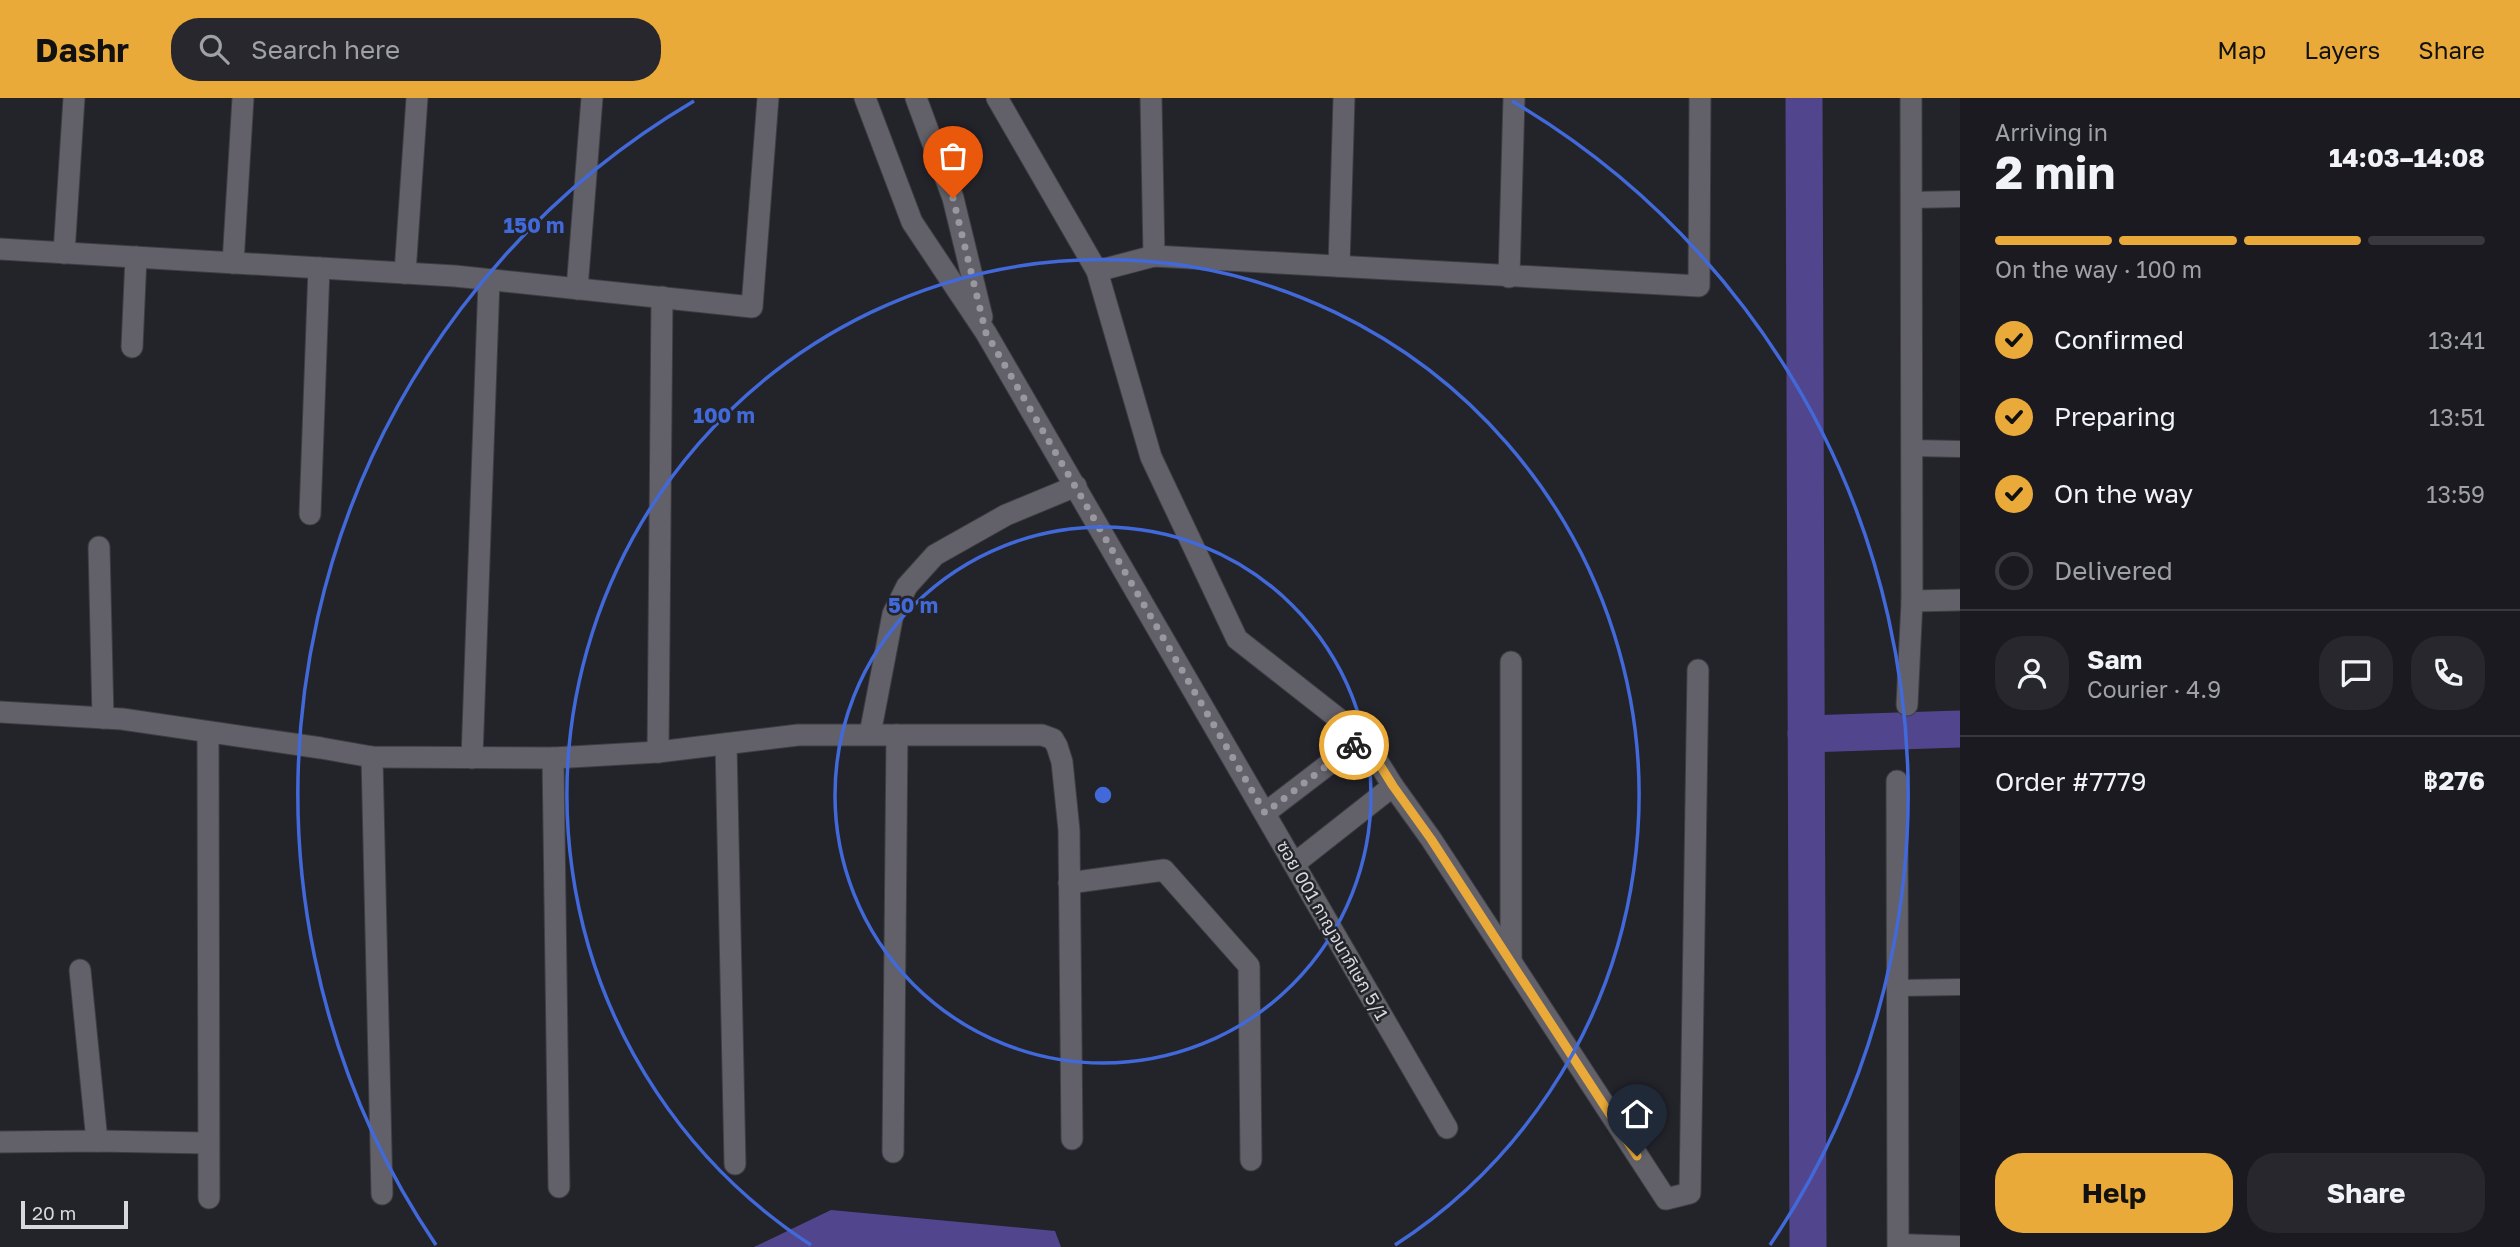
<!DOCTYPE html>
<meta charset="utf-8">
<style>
body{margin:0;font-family:"Golos Text","Noto Sans Thai",sans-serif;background:#27272d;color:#f1f3f6;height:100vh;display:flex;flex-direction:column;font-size:26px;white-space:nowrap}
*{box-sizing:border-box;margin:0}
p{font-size:23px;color:#9fa1a5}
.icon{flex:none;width:38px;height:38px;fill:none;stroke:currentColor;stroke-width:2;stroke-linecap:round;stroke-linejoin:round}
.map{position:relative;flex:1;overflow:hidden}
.panel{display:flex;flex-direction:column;background:#1a1a20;width:560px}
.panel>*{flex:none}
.scale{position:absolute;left:21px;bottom:18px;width:107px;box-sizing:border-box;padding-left:7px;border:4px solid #d7d7dc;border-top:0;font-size:19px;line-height:24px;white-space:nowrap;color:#d7d7dc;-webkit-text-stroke:5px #23232a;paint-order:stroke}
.pin{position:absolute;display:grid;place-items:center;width:60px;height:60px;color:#fff;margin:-72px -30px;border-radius:50% 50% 50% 0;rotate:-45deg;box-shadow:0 0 7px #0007}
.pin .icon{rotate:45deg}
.courier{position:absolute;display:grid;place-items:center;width:70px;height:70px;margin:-35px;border:5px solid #eaaa39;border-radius:50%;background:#fff;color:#222;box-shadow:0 2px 9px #0007}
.overview em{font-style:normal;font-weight:700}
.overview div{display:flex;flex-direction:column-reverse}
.overview{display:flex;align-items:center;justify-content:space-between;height:119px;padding:0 35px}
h1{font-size:46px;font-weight:700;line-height:52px}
.bar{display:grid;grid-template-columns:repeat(4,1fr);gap:10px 7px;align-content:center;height:84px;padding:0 35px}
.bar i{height:9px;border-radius:5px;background:#38383e}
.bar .on{background:#eaaa39}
.bar p{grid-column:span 4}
.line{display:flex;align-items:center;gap:18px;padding:0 35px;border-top:2px solid #38383e}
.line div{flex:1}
.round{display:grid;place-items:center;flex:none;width:74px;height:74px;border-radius:28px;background:#27272d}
ol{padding:0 35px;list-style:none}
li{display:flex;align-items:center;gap:21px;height:77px}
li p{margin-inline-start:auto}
li .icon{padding:7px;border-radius:50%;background:#eaaa39;color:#111;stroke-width:4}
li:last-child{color:#9fa1a5}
li i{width:38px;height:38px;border:4px solid #38383e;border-radius:50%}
.primary-button{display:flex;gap:14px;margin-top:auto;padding:14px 35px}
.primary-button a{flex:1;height:80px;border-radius:28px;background:#eaaa39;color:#111;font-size:28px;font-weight:700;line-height:80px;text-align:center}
.primary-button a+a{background:#27272d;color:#f1f3f6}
header{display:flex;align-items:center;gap:42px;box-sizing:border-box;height:98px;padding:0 35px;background:#eaaa39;color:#111}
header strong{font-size:33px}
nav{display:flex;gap:38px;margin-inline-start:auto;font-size:24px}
.search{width:490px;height:63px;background:#27272d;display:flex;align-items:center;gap:18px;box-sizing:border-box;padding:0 24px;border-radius:28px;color:#9fa1a5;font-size:26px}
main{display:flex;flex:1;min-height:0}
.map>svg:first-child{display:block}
.water{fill:#51468e}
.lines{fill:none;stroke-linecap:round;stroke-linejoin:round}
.canal{stroke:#51468e;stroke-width:37}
.lane-casing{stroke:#3d3d43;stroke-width:18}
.street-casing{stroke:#3d3d43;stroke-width:23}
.lane{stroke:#62616a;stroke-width:16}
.street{stroke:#62616a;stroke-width:21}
.done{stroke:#98989e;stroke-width:7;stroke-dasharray:0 12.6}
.route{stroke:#eaaa39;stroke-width:9}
.ring{fill:none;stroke:#4269d9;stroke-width:3.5}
.labels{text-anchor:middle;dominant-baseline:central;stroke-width:5;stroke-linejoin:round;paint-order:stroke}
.street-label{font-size:18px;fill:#d7d7dc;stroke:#23232a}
.centre{fill:#4269d9;stroke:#23232a;stroke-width:3.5}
.ring-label{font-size:21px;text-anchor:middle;font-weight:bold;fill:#4269d9;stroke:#23232a;stroke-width:5;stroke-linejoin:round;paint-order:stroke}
</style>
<header>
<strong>Dashr</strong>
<div class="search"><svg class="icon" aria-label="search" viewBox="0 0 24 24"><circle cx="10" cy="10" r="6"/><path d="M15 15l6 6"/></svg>Search here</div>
<nav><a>Map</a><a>Layers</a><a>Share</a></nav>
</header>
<main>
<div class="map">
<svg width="1960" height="1149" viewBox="0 0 1960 1149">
<rect width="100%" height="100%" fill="#23232a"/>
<!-- water -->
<polygon class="water" points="831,1112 1055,1133 1061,1149 754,1149"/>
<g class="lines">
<!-- canal -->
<g class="canal">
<polyline points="1804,0 1808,1149"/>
<polyline points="1806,636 1960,631"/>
</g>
<defs>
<g id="lane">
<polyline points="1911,102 1960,101"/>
<polyline points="1911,350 1960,351"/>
<polyline points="1898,890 1960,889"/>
<polyline points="1898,1144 1960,1146"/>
</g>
<g id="street">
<polyline points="865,0 912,124 986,235 1447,1030"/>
<polyline points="916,0 953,100 982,219"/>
<polyline points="997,0 1097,173 1151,359 1237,541 1363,640 1393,688 1431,741 1666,1101 1690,1095 1698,572"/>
<polyline points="1151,0 1154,158"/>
<polyline points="0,151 455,178 752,209 768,0"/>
<polyline points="64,155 74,0"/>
<polyline points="233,165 243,0"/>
<polyline points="1339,168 1344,0"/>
<polyline points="1097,173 1154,158 1699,188 1700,0"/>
<polyline points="405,175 417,0"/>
<polyline points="1509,179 1514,0"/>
<polyline points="577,191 592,0"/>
<polyline points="132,249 136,159"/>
<polyline points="310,416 319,170"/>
<polyline points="99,449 103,620"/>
<polyline points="1912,503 1960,502"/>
<polyline points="1511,564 1511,864"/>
<polyline points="1907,607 1912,503 1911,0"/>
<polyline points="0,614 122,621 321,650 372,659 553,660 658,654 798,637 1042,637 1053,641 1057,648 1062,664 1069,732 1072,1041"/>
<polyline points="208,634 209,1100"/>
<polyline points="870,636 893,516 907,488 935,457 1006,417 1076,388"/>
<polyline points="726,646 735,1066"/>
<polyline points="658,654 662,199"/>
<polyline points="372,659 382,1096"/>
<polyline points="472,660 489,182"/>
<polyline points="553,660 559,1089"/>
<polyline points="1897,683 1898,1149"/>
<polyline points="1265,715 1363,640"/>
<polyline points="1294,766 1393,688"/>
<polyline points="1069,785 1164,772 1249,868 1251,1062"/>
<polyline points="80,872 97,1043"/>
<polyline points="0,1044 97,1043 208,1045"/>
<polyline points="893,1054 897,637"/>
</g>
</defs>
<!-- lane casing -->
<use href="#lane" class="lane-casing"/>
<!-- street casing -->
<use href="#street" class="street-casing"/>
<!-- lane -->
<use href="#lane" class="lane"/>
<!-- street -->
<use href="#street" class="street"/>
</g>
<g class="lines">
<!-- done -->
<polyline class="done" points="953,100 986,235 1265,715 1354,647"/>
<!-- route -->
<polyline class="route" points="1354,647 1363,640 1393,688 1431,741 1637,1058"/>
</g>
<!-- distance rings -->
<g class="ring">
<circle cx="1103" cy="697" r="268"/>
<path d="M811 1147A536 536 0 1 1 1395 1147"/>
<path d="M436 1147A805 805 0 0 1 694 3M1512 3A805 805 0 0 1 1770 1147"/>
</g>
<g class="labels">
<!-- street labels -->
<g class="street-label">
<text transform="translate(1333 832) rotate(60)">ซอย 001 กาญจนาภิเษก 5/1</text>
</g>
</g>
<circle cx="1103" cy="697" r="10" class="centre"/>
<g class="ring-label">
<text x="534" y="135">150 m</text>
<text x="724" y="325">100 m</text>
<text x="913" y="515">50 m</text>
</g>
</svg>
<div class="scale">20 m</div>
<div class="pin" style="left:953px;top:100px;background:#ea580c"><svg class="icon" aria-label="bag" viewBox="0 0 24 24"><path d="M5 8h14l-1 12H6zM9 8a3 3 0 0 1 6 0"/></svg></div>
<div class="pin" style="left:1637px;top:1058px;background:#1f2937"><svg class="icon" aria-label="home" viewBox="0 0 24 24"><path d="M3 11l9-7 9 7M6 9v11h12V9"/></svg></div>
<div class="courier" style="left:1354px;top:647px"><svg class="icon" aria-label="bike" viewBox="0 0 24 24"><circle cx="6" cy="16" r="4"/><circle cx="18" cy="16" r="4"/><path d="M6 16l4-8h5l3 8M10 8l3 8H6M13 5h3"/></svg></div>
</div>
<section class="panel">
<div class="overview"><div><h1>2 min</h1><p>Arriving in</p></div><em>14:03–14:08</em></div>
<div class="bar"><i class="on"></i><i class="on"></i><i class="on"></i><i></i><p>On the way · 100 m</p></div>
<ol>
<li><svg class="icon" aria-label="check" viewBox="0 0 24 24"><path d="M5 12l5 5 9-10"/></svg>Confirmed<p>13:41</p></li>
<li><svg class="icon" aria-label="check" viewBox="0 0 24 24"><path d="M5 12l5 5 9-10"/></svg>Preparing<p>13:51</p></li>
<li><svg class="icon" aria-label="check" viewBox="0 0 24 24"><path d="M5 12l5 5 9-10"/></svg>On the way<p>13:59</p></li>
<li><i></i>Delivered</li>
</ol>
<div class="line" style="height:126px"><a class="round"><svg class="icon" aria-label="person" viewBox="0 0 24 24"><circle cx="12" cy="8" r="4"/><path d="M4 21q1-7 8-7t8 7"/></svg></a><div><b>Sam</b><p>Courier · 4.9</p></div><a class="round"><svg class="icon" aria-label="chat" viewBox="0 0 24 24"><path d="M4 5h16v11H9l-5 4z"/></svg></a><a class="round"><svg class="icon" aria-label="phone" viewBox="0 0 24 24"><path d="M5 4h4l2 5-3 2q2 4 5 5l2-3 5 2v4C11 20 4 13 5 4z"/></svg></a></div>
<div class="line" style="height:91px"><div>Order #7779</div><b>฿276</b></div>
<div class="primary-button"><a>Help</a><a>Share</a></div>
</section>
</main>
